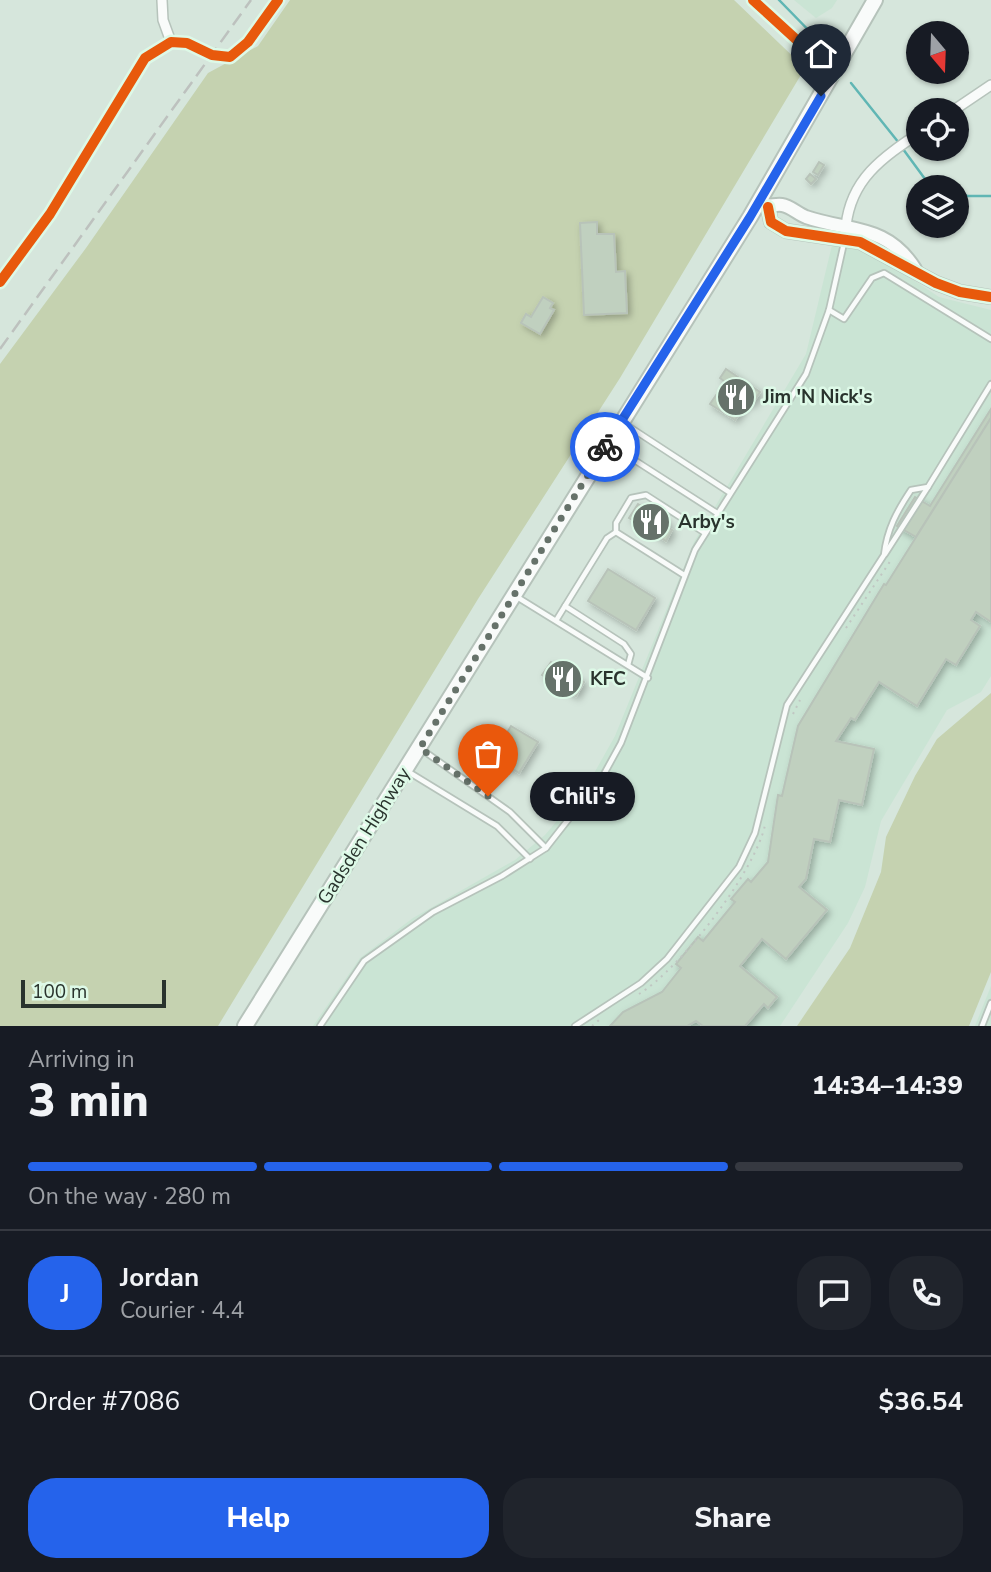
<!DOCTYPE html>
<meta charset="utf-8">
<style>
body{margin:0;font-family:"Nunito Sans",sans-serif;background:#20242c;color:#f1f3f6;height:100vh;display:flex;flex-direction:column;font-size:26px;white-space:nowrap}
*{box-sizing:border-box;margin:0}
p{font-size:23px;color:#9ea1a6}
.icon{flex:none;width:38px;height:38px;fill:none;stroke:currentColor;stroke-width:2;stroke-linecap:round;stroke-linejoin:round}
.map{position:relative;height:1026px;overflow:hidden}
.sheet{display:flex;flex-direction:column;background:#171b24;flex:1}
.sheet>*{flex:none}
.needle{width:46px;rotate:161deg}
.buttons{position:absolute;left:906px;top:21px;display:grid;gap:14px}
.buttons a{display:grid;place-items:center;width:63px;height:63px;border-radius:50%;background:#171b24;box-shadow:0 2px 5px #0004;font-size:35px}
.scale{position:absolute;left:21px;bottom:18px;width:145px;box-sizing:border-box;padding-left:7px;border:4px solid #29332d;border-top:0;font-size:19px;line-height:24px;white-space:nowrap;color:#29332d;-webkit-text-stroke:5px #ddf9e7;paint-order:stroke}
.pin{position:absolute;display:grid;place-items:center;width:60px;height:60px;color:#fff;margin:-72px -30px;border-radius:50% 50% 50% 0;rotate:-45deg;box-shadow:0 0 7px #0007}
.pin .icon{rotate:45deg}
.courier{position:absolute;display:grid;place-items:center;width:70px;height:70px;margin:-35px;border:5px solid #2563eb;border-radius:50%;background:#fff;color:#222;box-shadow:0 2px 9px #0007}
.bubble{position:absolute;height:49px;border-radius:24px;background:#171b24;box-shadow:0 2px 5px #0004;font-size:23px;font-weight:800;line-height:49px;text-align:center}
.summary em{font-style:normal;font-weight:800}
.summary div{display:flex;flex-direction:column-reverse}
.summary{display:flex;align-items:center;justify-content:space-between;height:119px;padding:0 28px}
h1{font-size:46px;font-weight:800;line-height:52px}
.bar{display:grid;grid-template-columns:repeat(4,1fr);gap:10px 7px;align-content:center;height:84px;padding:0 28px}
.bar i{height:9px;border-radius:5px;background:#363941}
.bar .current{background:#2563eb}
.bar p{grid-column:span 4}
.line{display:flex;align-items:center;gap:18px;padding:0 28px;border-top:2px solid #363941}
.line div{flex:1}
.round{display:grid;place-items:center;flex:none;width:74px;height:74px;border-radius:28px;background:#20242c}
.button{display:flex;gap:14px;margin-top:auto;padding:14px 28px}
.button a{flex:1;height:80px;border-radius:28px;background:#2563eb;color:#fff;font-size:28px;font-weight:800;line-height:80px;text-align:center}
.button a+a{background:#20242c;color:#f1f3f6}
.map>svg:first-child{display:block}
.built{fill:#cae4d4}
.green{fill:#c5d2b0}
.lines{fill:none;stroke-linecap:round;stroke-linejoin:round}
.stream{stroke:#60b6b4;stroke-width:2.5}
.building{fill:#c0d0bf;stroke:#b8c3b9;stroke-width:2;filter:url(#shadow)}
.lane-casing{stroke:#b6c3bb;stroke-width:8}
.street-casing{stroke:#b6c3bb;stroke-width:12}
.secondary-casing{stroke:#b6c3bb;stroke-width:16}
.primary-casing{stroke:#b6c3bb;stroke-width:18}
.path{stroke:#c0c6c2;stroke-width:2;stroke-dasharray:2 5;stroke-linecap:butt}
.lane{stroke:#f9fbfa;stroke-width:4.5}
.street{stroke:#f9fbfa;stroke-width:9}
.secondary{stroke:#f9fbfa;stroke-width:12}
.primary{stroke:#f9fbfa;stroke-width:14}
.rail{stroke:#bdc1be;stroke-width:2.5;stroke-dasharray:14 7;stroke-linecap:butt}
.cycleway-casing{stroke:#ddf9e7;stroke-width:15}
.cycleway{stroke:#e8590c;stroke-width:10}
.done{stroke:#66726a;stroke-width:7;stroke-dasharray:0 12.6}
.route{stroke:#2563eb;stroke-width:9}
.labels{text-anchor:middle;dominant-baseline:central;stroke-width:5;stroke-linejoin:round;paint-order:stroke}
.poi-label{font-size:19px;font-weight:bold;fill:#29332d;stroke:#ddf9e7;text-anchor:start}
.street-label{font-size:19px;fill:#29332d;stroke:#ddf9e7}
</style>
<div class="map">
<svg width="991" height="1026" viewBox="0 0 991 1026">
<defs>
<filter id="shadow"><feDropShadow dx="3" dy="3" stdDeviation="3.5" flood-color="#0004"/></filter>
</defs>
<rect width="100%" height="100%" fill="#d6e6dc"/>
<!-- built -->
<g class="built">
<polygon points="794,0 837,0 832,8 816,18"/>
<polygon points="832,245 859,249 888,263 939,297 991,310 991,676 981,692 947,710 881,821 865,887 848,923 780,1026 313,1026 360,958 413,918 515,860 545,835 588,784 615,736 694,542 806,354"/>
<polygon points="991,986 991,1026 975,1026"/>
</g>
<!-- green -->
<g class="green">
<polygon points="290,0 734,0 805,68 620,378 478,599 218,1026 0,1026 0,364 86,248 208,73 258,46"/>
<polygon points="991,693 991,972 969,1026 797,1026 850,948 881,872 886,837 915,776 937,739"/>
</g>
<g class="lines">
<!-- stream -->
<g class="stream">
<polyline points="779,0 821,43"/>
<polyline points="851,83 899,143"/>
<polyline points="903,149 925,179 946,187"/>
<polyline points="957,192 967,196 991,196"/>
</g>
</g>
<!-- building -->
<g class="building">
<polygon points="819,162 824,165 818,175 813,172"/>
<polygon points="810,174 816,179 811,184 806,179"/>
<polygon points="597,222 597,234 614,234 616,272 625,271 627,313 584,315 580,223"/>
<polygon points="543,297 553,303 550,308 554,310 540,334 521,323 526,314 531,317"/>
<polygon points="726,369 760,392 752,404 748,402 735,420 710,404 725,382 720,378"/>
<polygon points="991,409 991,418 916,537 897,526 915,497 930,506"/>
<polygon points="991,418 991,622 976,612 971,620 980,626 956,665 946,659 917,706 879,682 855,720 851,718 836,741 874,749 862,805 839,800 830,842 814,839 806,879 799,887 827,910 786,959 762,939 740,966 777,997 768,1008 764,1004 745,1026 703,1026 696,1021 687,1026 610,1026 623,1012 662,992 681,968 676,964 698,937 703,941 735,902 731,899 748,879 751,882 768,862 778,795 782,796 798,726 884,584 886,585"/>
<polygon points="638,504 669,522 666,526 672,530 666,541 629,518"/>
<polygon points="608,569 655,598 636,630 588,601"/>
<polygon points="551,662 584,682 576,696 542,675"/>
<polygon points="511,726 538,742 519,773 493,756"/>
</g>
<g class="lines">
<defs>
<g id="lane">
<polyline points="829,310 844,319 872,278 884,273 991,339"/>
<polyline points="625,424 729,492"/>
<polyline points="611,445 717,513"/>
<polyline points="885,554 928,487"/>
<polyline points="684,575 616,532 616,523 631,498 646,495 705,533"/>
<polyline points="517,597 648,678"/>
<polyline points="565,606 607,538 616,532"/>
<polyline points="557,619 565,606 624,644 631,654 628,665"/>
<polyline points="421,749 510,812 546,848"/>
<polyline points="407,771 497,826 530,859"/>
<polyline points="320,1026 364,961 433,912 502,876 546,848 604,774 621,743 695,550 806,374 829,310 844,243"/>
<path d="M575,1026L641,983L667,959L739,867L755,833L787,705L884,555C887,529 897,511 911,490L928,487L991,384"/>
<polyline points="982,1026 991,1003"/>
</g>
<g id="street">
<polyline points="162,0 163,20 171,42"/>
<polyline points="753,0 834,74"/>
<polyline points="954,110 991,85"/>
<path d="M846,226C851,179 882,158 919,133"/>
<polyline points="0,282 50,214 145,58 171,42 187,43 212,55 230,57 248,42 278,0"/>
</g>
<g id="secondary">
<path d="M761,203C769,208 773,204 782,205C790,206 798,214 806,217C850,232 887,224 915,269"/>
<polyline points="768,207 771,222 786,231 860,242 936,283 960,292 991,297"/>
</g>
<polyline id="primary" points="245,1026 750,217 875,0"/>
</defs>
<!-- lane casing -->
<use href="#lane" class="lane-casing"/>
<!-- street casing -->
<use href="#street" class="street-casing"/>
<!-- secondary casing -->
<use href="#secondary" class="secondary-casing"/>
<!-- primary casing -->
<use href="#primary" class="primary-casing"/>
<!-- path -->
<g class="path">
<polyline points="846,628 891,560"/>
<polyline points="793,714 800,700"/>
<path d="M639,994C680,969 755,872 765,825"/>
<polyline points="592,1026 599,1020"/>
</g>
<!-- lane -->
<use href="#lane" class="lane"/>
<!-- street -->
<use href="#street" class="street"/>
<!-- secondary -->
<use href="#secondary" class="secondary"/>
<!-- primary -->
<use href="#primary" class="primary"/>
<!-- rail -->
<polyline class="rail" points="0,349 251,0"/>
<defs>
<g id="cycleway">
<polyline points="753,0 834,74"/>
<polyline points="768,207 771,222 786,231 860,242 936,283 960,292 991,297"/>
<polyline points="0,282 50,214 145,58 171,42 187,43 212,55 230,57 248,42 278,0"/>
</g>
</defs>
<!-- cycleway casing -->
<use href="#cycleway" class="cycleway-casing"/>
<!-- cycleway -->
<use href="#cycleway" class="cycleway"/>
</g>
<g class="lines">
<!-- done -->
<polyline class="done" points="488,796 420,748 605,447"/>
<!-- route -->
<polyline class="route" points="605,447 750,217 821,96"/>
</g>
<!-- icons -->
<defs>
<symbol id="restaurant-disc" viewBox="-11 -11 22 22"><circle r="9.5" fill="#66726a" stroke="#ddf9e7"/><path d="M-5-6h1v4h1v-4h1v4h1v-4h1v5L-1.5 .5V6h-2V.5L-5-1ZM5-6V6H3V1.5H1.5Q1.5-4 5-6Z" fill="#fff"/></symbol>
</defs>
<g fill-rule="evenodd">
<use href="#restaurant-disc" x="714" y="375" width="44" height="44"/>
<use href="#restaurant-disc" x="629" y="500" width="44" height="44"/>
<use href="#restaurant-disc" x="541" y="657" width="44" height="44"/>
</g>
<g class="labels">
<!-- poi labels -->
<g class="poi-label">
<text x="763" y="397">Jim 'N Nick's</text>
<text x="678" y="522">Arby's</text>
<text x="590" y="679">KFC</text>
</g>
<!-- street labels -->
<g class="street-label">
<text transform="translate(364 836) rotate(-58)">Gadsden Highway</text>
</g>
</g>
</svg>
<div class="buttons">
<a><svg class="needle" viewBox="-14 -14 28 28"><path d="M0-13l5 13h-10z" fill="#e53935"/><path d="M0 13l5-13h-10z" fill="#9ea1a6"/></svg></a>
<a><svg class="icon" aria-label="locate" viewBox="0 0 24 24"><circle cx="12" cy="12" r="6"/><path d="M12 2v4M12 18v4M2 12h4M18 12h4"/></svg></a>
<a><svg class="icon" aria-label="layers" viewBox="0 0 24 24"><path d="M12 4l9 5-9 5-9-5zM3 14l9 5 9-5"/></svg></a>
</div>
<div class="scale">100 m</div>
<div class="pin" style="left:488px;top:796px;background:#ea580c"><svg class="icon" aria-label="bag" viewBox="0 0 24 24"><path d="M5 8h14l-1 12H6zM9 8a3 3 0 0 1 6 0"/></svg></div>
<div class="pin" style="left:821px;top:96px;background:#1f2937"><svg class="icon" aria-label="home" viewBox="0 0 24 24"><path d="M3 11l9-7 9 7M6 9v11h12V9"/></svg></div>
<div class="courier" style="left:605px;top:447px"><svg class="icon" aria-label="bike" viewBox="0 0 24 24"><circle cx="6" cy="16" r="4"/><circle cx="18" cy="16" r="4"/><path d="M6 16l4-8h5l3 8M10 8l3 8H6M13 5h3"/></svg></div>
<div class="bubble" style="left:530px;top:772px;width:105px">Chili's</div>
</div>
<section class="sheet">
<div class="summary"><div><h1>3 min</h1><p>Arriving in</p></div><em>14:34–14:39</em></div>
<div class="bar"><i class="current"></i><i class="current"></i><i class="current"></i><i></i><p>On the way · 280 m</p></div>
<div class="line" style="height:126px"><b class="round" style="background:#2563eb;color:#fff">J</b><div><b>Jordan</b><p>Courier · 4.4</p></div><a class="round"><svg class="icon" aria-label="chat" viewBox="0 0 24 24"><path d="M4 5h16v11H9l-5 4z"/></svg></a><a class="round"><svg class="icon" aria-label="phone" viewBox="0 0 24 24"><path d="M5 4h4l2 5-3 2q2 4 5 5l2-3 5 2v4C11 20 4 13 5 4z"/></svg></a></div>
<div class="line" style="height:91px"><div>Order #7086</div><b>$36.54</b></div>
<div class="button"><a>Help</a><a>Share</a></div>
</section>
